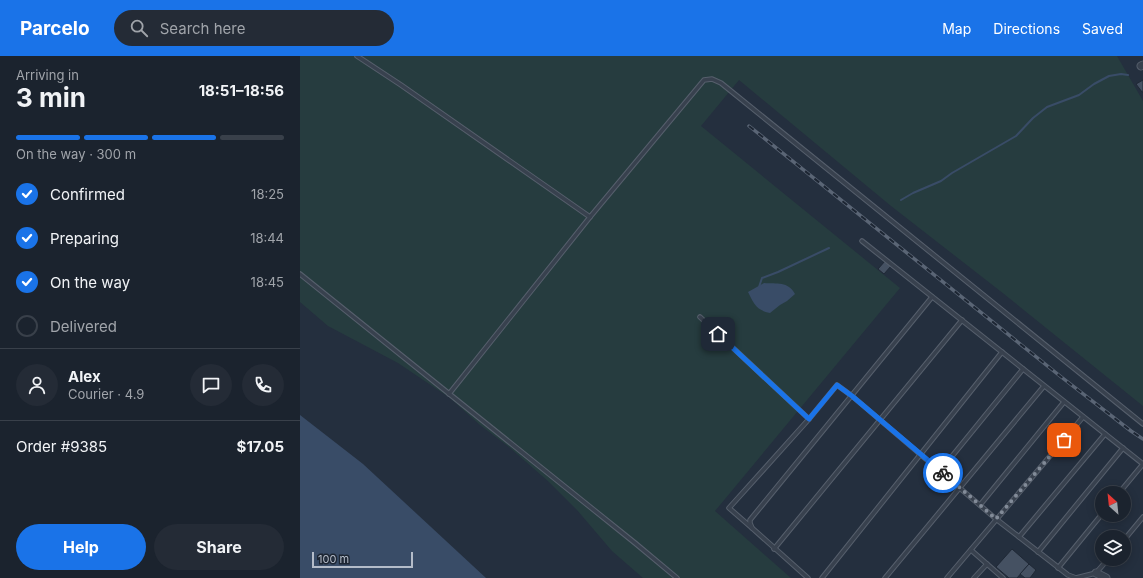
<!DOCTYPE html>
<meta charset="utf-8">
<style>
body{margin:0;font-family:Inter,sans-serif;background:#242b36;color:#f1f3f6;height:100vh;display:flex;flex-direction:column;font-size:15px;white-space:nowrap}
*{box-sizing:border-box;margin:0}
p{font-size:13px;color:#a0a4aa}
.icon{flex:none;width:22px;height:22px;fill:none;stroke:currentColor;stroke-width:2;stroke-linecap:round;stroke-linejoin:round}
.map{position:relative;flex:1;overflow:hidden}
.drawer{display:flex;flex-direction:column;background:#1b232e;width:300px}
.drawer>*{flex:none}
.needle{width:26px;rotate:333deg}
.controls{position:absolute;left:795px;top:430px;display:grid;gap:8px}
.controls a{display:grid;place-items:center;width:36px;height:36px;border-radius:50%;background:#1b232e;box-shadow:0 2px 10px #0003,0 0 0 1px #39404a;font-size:20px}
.scale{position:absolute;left:12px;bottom:10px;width:101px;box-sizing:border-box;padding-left:4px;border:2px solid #b4bcc9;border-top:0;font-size:11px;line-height:14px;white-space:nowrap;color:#b4bcc9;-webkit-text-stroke:3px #1d2633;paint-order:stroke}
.pin{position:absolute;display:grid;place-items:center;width:34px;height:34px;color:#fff;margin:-17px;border-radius:8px;box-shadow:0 2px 6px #0006}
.courier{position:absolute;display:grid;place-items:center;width:40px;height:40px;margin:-20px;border:3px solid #1a73e8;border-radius:50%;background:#fff;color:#222;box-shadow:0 1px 5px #0007}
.head em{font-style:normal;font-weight:700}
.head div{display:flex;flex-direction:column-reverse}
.head{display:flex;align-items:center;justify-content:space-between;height:68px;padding:0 16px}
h1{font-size:26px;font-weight:700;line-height:30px}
.bar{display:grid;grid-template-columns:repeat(4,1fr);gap:6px 4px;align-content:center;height:48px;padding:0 16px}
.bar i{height:5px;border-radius:3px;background:#39404a}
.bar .on{background:#1a73e8}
.bar p{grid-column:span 4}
.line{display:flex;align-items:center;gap:10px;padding:0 16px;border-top:1px solid #39404a}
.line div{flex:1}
.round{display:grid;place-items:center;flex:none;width:42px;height:42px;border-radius:21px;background:#242b36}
ol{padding:0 16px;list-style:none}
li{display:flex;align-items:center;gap:12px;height:44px}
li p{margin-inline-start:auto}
li .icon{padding:4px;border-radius:50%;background:#1a73e8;color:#fff;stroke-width:4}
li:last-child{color:#a0a4aa}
li i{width:22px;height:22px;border:2px solid #39404a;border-radius:50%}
.primary-button{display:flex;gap:8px;margin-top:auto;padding:8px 16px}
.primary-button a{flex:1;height:46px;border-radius:24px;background:#1a73e8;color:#fff;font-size:16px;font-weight:700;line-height:46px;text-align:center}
.primary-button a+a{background:#242b36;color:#f1f3f6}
header{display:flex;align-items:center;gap:24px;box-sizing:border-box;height:56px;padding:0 20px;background:#1a73e8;color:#fff}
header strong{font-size:19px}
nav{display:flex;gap:22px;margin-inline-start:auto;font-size:14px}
.search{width:280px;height:36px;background:#242b36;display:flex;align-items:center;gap:10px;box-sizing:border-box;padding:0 14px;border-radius:22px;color:#a0a4aa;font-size:15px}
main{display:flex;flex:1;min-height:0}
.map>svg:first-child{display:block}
.green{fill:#263c3f}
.water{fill:#394c67}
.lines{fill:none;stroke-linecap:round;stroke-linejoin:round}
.stream{stroke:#394c67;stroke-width:2}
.building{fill:#455162;stroke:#1f2835}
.lane-casing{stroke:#565f6c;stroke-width:5.5}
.street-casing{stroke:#565f6c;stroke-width:9}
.lane{stroke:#38414e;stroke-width:3.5}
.street{stroke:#38414e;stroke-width:7}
.rail-casing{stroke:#5a6575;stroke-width:3.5}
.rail{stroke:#1d2633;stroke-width:2;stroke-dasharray:6;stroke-linecap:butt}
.done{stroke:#828b98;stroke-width:4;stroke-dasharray:0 7.2}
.route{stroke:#1a73e8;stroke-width:5}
</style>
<header>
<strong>Parcelo</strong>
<div class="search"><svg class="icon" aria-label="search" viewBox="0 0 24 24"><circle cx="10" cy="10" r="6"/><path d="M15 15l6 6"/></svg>Search here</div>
<nav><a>Map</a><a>Directions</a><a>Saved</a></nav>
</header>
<main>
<section class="drawer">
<div class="head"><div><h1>3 min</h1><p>Arriving in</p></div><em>18:51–18:56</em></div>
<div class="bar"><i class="on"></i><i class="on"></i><i class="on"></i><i></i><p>On the way · 300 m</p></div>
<ol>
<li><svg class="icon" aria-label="check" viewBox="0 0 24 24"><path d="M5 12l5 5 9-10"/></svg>Confirmed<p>18:25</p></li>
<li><svg class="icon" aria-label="check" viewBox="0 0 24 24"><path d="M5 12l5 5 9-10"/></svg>Preparing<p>18:44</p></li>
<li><svg class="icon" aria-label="check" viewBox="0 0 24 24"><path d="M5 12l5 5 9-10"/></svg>On the way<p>18:45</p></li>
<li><i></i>Delivered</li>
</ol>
<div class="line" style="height:72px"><a class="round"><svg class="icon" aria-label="person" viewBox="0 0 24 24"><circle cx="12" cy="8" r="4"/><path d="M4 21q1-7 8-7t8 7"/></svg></a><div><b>Alex</b><p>Courier · 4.9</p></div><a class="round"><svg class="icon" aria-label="chat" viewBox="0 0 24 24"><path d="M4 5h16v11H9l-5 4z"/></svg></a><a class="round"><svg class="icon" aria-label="phone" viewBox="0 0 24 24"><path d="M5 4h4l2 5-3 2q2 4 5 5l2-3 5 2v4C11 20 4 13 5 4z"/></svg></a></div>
<div class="line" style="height:52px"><div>Order #9385</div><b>$17.05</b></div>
<div class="primary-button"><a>Help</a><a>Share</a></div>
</section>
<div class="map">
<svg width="843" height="522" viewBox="0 0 843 522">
<rect width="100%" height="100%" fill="#242f3e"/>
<!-- green -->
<polygon class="green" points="0,0 817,0 843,45 843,350 704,238 591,150 439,24 401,70 600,232 415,455 491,522 343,522 312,495 277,454 249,426 209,391 180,369 150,342 98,307 28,270 0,246"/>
<!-- water -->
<g class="water">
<path d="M464,227C477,228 488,225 495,238L487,245L480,249L470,257C456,254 454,248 448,236Z"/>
<polygon points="0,359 63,408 186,522 0,522"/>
</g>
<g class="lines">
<!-- stream -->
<g class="stream">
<polyline points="601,144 613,137 641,125 652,117 716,80 733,62 747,51 779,39 794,28 809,20 821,18 828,19"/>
<polyline points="459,231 462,222 478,216 529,192"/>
</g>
</g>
<!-- building -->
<g class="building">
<polygon points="843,24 843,36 842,36 836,28"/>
<polygon points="585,205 591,210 584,218 578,213"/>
<polygon points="712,493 729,508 717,522 709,522 696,511"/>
<polygon points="729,508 736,514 730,522 725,522 720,518"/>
</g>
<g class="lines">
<defs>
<g id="lane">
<polyline points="57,0 101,29 290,161 404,24 412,23 421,27 843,368"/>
<polyline points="562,185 843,408"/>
<polyline points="0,218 335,487 377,522"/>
<polyline points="400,261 509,363"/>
<polyline points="149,338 290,161"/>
<polyline points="640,415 723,313"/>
<polyline points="819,437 843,408"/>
<polyline points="680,449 764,346"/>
<polyline points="452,472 429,452 509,363 537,329 552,340 696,463 768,519 776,522 796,517 808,503"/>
<polyline points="719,481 805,378"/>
<polyline points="824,484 843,461"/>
<polyline points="474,493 662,264"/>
<polyline points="671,494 703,522"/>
<polyline points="738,496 823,392"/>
<polyline points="758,512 802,458"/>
<polyline points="508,522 452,472 450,467 450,464 632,241"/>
<polyline points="522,522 702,296"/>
<polyline points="585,522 744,330"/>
<polyline points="647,522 783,361"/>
<polyline points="674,522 687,508"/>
</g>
<g id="street">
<polyline points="841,10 843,9"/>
<polyline points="796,517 806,522"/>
</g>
</defs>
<!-- lane casing -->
<use href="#lane" class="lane-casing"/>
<!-- street casing -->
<use href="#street" class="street-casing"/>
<!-- lane -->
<use href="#lane" class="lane"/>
<!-- street -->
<use href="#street" class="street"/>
<defs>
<polyline id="rail" points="449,70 760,320 831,375 843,383"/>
</defs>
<!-- rail casing -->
<use href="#rail" class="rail-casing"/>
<!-- rail -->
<use href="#rail" class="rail"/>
</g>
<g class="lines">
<!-- done -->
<polyline class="done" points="643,417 696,463 764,384"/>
<!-- route -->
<polyline class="route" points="418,278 509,363 537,329 552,340 643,417"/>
</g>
</svg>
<div class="controls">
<a><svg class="needle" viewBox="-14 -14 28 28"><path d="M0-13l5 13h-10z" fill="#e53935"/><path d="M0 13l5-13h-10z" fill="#a0a4aa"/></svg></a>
<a><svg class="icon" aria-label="layers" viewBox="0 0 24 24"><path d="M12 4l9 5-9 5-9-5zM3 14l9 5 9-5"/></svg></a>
</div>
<div class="scale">100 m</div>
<div class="pin" style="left:764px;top:384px;background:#ea580c"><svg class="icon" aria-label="bag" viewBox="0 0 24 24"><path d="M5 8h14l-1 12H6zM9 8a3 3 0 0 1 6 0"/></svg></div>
<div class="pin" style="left:418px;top:278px;background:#1f2937"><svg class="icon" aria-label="home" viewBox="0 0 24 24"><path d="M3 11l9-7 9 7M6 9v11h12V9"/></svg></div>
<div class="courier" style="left:643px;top:417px"><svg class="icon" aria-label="bike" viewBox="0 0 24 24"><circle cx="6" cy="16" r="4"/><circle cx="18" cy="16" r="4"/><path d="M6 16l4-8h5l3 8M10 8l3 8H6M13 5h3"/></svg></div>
</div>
</main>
